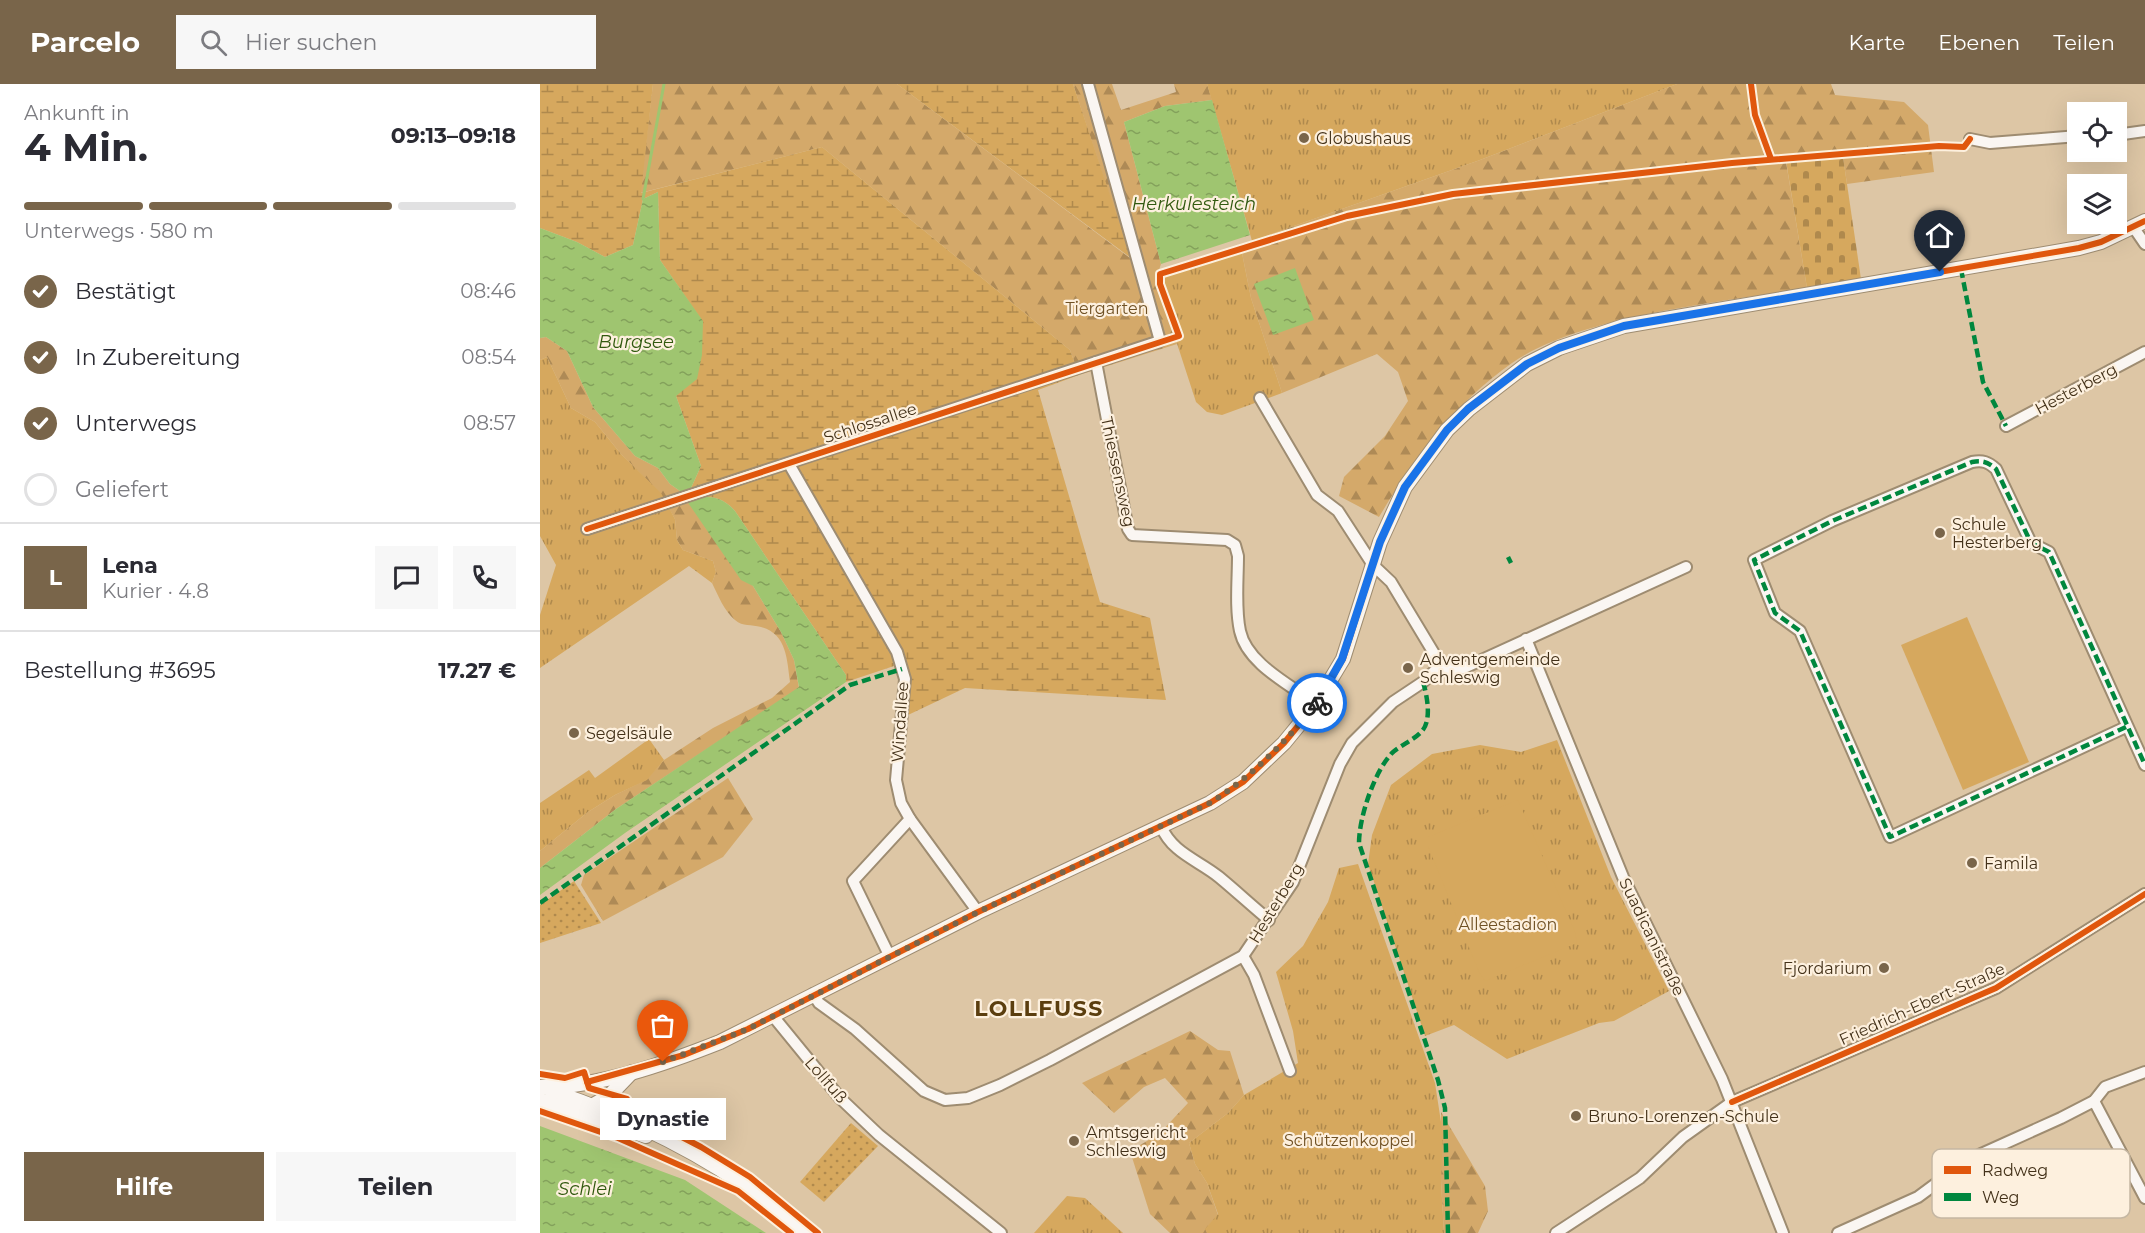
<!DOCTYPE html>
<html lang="de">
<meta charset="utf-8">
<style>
body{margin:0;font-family:Montserrat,sans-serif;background:#f7f7f7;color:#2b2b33;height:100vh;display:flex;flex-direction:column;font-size:22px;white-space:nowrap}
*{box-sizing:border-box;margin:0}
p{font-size:20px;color:#7c7c81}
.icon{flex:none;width:33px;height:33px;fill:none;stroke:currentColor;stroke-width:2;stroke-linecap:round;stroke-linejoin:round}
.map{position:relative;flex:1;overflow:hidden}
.drawer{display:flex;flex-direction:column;background:#fff;width:540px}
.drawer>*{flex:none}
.controls{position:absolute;left:1527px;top:18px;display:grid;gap:12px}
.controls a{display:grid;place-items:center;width:60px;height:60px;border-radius:0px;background:#fff;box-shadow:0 6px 24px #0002;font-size:30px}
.pin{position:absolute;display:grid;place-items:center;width:51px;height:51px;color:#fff;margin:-62px -26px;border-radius:50% 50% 50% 0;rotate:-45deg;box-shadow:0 0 6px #0007}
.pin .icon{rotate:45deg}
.courier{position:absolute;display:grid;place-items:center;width:60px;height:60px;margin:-30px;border:4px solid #1a73e8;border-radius:50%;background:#fff;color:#222;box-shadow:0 2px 8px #0007}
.bubble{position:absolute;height:42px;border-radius:0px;background:#fff;box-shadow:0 6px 24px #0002;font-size:20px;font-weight:700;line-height:42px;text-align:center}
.headline em{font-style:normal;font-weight:700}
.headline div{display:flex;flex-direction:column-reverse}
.headline{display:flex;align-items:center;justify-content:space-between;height:102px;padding:0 24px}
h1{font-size:39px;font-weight:700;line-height:45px}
.bar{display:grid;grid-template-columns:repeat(4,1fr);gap:9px 6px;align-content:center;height:72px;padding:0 24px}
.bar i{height:8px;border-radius:4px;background:#e1e1e2}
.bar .selected{background:#79654a}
.bar p{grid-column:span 4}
.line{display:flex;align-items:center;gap:15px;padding:0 24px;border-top:2px solid #e1e1e2}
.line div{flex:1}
.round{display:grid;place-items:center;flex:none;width:63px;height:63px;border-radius:0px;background:#f7f7f7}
ol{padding:0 24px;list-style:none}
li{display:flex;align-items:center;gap:18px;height:66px}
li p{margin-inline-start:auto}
li .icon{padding:6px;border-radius:50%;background:#79654a;color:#fff;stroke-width:4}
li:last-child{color:#7c7c81}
li i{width:33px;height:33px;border:3px solid #e1e1e2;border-radius:50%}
.button{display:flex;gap:12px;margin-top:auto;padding:12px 24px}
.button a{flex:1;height:69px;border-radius:0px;background:#79654a;color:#fff;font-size:24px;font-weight:700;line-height:69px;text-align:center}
.button a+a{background:#f7f7f7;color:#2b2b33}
header{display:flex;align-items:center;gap:36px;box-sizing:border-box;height:84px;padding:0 30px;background:#79654a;color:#fff}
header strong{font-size:28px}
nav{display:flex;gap:33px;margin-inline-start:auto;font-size:21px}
.search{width:420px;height:54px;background:#f7f7f7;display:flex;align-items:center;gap:15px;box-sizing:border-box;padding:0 21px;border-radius:0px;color:#7c7c81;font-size:22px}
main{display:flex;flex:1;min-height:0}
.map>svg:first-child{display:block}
.grass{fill:url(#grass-dots)}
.forest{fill:url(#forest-firs)}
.wetland{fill:url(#wetland-marsh)}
.cemetery{fill:url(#cemetery-stones)}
.park{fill:url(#park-tufts)}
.pitch{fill:#d6a85e}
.water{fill:url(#water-ripples)}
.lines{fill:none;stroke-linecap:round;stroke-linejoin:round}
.stream{stroke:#9fc570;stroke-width:3}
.minor-casing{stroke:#9e8c71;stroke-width:14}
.tertiary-casing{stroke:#9e8c71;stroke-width:16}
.minor{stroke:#faf6f2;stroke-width:10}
.tertiary{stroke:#faf6f2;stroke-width:14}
.quiet{stroke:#00873e;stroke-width:4.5;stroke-dasharray:9 4.5;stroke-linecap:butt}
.cycleway-casing{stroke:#fdf0de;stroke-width:10}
.cycleway{stroke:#e0570d;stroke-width:6}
.done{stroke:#79654a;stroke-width:6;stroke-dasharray:0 10.8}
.route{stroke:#1a73e8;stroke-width:8}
.poi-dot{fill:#79654a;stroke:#fdf0de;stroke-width:2}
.labels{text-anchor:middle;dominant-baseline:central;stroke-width:4.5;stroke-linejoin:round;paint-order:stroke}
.poi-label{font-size:16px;fill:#433119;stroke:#fdf0de;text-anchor:start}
.park-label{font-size:16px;fill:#705124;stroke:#fdf0de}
.street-label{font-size:16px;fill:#433119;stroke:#fdf0de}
.water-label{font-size:18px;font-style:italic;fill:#31590f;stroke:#fdf0de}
.district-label{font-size:22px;font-weight:bold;letter-spacing:1.5px;fill:#5b3e0f;stroke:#fdf0de}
.key{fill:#fdf0de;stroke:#c5b7a3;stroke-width:1.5}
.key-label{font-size:16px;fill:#433119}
</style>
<header>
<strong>Parcelo</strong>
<div class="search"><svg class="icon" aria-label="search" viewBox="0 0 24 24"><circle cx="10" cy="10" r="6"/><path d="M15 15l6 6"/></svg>Hier suchen</div>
<nav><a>Karte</a><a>Ebenen</a><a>Teilen</a></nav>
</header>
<main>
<section class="drawer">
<div class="headline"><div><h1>4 Min.</h1><p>Ankunft in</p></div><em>09:13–09:18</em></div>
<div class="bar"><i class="selected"></i><i class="selected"></i><i class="selected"></i><i></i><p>Unterwegs · 580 m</p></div>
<ol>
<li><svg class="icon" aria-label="check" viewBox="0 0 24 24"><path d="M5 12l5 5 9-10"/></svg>Bestätigt<p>08:46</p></li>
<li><svg class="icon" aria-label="check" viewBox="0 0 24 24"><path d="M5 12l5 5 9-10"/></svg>In Zubereitung<p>08:54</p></li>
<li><svg class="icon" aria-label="check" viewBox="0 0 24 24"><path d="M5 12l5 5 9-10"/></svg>Unterwegs<p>08:57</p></li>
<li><i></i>Geliefert</li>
</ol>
<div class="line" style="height:108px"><b class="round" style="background:#79654a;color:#fff">L</b><div><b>Lena</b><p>Kurier · 4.8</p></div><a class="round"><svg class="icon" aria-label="chat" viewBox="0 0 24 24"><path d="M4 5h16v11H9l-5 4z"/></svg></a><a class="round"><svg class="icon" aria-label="phone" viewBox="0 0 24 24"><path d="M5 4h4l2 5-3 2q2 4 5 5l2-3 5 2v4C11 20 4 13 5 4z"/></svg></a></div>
<div class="line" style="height:78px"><div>Bestellung #3695</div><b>17.27 €</b></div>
<div class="button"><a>Hilfe</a><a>Teilen</a></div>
</section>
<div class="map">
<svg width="1605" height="1149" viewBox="0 0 1605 1149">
<defs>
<pattern id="grass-dots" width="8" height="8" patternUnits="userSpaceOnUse" patternTransform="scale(1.5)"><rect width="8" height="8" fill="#d6a85e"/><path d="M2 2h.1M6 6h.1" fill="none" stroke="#af894d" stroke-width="1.8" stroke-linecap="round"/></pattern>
<pattern id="forest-firs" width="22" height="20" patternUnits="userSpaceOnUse" patternTransform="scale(1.5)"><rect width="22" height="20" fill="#d4a96a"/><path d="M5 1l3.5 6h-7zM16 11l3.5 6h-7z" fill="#ae8a56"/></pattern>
<pattern id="wetland-marsh" width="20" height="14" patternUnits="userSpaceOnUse" patternTransform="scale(1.5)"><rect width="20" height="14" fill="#d6a85e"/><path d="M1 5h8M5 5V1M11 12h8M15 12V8" fill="none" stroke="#af894d"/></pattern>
<pattern id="cemetery-stones" width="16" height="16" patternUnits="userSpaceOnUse" patternTransform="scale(1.5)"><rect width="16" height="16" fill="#d6a85e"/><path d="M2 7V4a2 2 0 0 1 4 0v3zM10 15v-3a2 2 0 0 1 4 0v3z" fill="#af894d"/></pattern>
<pattern id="park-tufts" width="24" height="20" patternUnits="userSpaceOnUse" patternTransform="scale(1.5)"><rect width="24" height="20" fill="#d6a85e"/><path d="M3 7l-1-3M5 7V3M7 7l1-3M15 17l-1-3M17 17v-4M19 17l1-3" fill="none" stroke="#af894d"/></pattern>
<pattern id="water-ripples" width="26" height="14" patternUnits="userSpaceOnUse" patternTransform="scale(1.5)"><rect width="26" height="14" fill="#9fc570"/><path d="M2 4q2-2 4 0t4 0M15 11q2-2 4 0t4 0" fill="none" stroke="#83a15b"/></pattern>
</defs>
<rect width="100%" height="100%" fill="#ddc6a5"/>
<!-- grass -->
<g class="grass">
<polygon points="34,797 61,839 0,859 0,821"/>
<polygon points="311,1039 338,1062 284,1118 260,1098"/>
</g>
<!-- forest -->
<g class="forest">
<polygon points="113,0 357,0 590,174 533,0 572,0 581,26 636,8 634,0 667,0 672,16 625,22 584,38 621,180 616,195 637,260 539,291 530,266 282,63 100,109"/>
<path d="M1137,0H1291L1295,11L1364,18L1388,41L1394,88L1307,100L1303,73L1246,78L1267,204C1183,218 1042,231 972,279C914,320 875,373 839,433L799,412L804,393L845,352L868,317L858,288L837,270L742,309L711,214L702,169L712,157L940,76Z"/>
<path d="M6,253L27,267L53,323L95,372L118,384L130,400L140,407L213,502L241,548L254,576L259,604L76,725L0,784V767L48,728L75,711L106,696L124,676L173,644L232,614L250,598C247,576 247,550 221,543C211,540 203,543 195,536C184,527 178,511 172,499L176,488L173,477L143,466L137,456L135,435L120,409L81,370L55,338L31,324L7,273L0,276V254Z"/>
<polygon points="188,694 213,735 183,773 63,837 41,801 44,791"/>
<polygon points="650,947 678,966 690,967 704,1011 688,1029 649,1059 655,1080 667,1099 678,1131 666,1145 667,1149 630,1149 610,1130 590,1067 619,1050 648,1019 625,994 604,1003 574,1029 542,999"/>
<polygon points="901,1028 945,1102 948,1127 938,1149 904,1149 901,1097"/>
</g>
<!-- wetland -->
<g class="wetland">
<path d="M0,0H113L101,109L282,63L530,266L539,291L498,306L560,518L610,534L626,616L425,604L368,631L370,591L354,582L306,598V591L195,427C183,413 171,412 154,413L151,404L161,382L136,312L163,238L120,176L118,108L103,115L93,161L65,173L37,158L0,144Z"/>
<polygon points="357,0 533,0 591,174"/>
</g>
<!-- cemetery -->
<polygon class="cemetery" points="1303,73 1321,195 1267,204 1246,77"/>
<!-- park -->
<g class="park">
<polygon points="667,0 1137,0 940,76 712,157"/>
<polygon points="702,169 711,214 742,309 682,331 667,328 656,318 616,195"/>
<polygon points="7,273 31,324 55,338 81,370 121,409 135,435 137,456 143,466 173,477 176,488 172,499 149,482 0,584 0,531 16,481 0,452 0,276"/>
<polygon points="109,655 124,676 107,696 75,711 48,728 0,767 0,719 49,686 55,694"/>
<polygon points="1017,656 1071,793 1129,907 1074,937 1059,939 967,975 914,941 885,952 828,780 832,751 851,701 892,670 940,661 981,668"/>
<polygon points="818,780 895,999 903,1051 901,1097 904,1149 667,1149 665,1145 678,1130 667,1099 655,1080 649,1059 688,1029 704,1011 758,979 753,947 736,888 763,862 788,818 799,784"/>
<polygon points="527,1112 545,1114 583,1149 494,1149"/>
</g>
<!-- pitch -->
<g class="pitch">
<polygon points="1427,533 1489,678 1423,706 1361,561"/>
<polygon points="978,716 1035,848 1037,859 945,897 939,888 888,762 888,753"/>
</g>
<!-- water -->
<g class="water">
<polygon points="672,16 710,151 621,180 584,38 625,22"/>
<path d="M118,108L120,176L163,237L162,271L157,295L136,312L161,382L151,404L154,413C171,412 183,413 195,427L306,591V598L85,749L0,811V784L76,725L259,603L254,576L241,548L213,502L201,496L140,407L130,400L118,384L95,372L53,323L27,267L6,253L0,254V144L37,158L65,173L93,161L103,115Z"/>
<polygon points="755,184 774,236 733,251 714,200"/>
<polygon points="0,1042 145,1096 226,1149 0,1149"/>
</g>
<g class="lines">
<!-- stream -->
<polyline class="stream" points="103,115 124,0"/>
<defs>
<g id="minor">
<polyline points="1576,51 1605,47"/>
<polyline points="1430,55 1450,59 1538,52"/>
<polyline points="1594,144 1605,160"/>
<path d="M556,278L588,445L592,451L687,456L695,461L698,472C698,496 695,524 700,547C707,580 751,601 776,620"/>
<polyline points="720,314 777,411 798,427 833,481 851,498 901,581 911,586 924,584 1146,483"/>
<polyline points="1466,342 1605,268"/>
<polyline points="249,380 357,568 365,595 356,696 361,719 370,735 438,828"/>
<polyline points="47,445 620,257 548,0"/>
<polyline points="986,555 1083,793 1182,995 1243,1149"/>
<path d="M1586,643L1350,753L1260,547L1235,529L1214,476L1292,437L1432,378C1443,376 1448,378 1456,385L1491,459L1509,468L1605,681"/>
<path d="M621,742C632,769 658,776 679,793C696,807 712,822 729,836"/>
<polyline points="703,872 714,891 750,987"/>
<polyline points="350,873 313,797 370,735"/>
<polyline points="273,910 279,919 315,945 384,1007 405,1016 428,1014 460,1001 510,976 703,872 753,798 800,680 812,659 853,618 883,598 901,581"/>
<polyline points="233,932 300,1014 339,1051 461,1149"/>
<polyline points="1554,1017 1605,1114"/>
<polyline points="1016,1149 1100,1094 1143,1053 1192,1018 1456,904 1605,810"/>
<polyline points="1298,1149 1378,1113 1428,1076 1521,1034 1554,1017 1565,1003 1605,988"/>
</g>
<g id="tertiary">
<path d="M0,1003C57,1004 127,979 180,958L438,828L670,719L703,698L744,659L776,620L803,575L840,458L865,403L907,346L929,325L987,280L1019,264L1084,242L1539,164L1561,158L1605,137"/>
<path d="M11,1007C103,1038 193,1084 266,1149"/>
<polyline points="0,1016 106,1052"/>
<polyline points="50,1023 69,1012 92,988"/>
</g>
</defs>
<!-- minor casing -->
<use href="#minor" class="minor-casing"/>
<!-- tertiary casing -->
<use href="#tertiary" class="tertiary-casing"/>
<!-- minor -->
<use href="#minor" class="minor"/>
<!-- tertiary -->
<use href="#tertiary" class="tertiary"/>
<!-- quiet -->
<g class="quiet">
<polyline points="1421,185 1443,298 1466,342"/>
<polyline points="968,473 971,479"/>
<path d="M883,598C887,611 892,636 882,647C874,656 861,661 852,669C834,688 819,734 819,759L898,996L905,1024L908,1149"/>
<path d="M1586,643L1350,753L1260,547L1235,529L1214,476L1292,437L1432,378C1443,376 1448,378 1456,385L1491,459L1509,468L1605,681"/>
<polyline points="0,819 310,601 362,585"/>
</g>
<defs>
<g id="cycleway">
<polyline points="1211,0 1215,31 1231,75"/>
<polyline points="47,445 639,252 620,200 620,190 807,132 913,110 1192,79 1399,62 1424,63 1430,55"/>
<polyline points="0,990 25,994 44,988 49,1004 87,1015 94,1028 161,1063 210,1093 278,1149"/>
<polyline points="47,998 144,971 208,945 438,828 670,719 703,698 744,659 776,620 803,575 840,458 865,403 907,346 929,325 987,280 1019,264 1084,242 1539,164 1561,158 1605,137"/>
<polyline points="1192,1018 1456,904 1605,810"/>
<polyline points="0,1027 78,1054 198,1107 251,1149"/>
</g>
</defs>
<!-- cycleway casing -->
<use href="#cycleway" class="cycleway-casing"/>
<!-- cycleway -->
<use href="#cycleway" class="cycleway"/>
</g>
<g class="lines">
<!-- done -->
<path class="done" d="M123,978L208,945L438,828L670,719C712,692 745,659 777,619"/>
<!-- route -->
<polyline class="route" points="777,619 802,575 840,458 865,403 907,346 928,325 987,280 1019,264 1084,242 1400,188"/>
</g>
<!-- markers -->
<g class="poi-dot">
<circle cx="764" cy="54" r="6"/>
<circle cx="1400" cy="449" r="6"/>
<circle cx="868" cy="584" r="6"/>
<circle cx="34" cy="649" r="6"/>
<circle cx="1432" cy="779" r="6"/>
<circle cx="1344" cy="884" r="6"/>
<circle cx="1036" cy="1032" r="6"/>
<circle cx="534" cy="1057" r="6"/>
</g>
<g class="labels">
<!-- poi labels -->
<g class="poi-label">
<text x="776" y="54">Globushaus</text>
<text x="1412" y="440">Schule<tspan x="1412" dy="18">Hesterberg</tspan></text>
<text x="880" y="575">Adventgemeinde<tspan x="880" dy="18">Schleswig</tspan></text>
<text x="46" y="649">Segelsäule</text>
<text x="1444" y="779">Famila</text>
<text x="1332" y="884" text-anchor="end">Fjordarium</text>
<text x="1048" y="1032">Bruno-Lorenzen-Schule</text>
<text x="546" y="1048">Amtsgericht<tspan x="546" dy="18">Schleswig</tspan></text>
</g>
<!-- park labels -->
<g class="park-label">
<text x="567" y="224">Tiergarten</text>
<text x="968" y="840">Alleestadion</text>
<text x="809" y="1056">Schützenkoppel</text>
</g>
<!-- street labels -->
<g class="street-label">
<text transform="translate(1536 305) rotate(-28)">Hesterberg</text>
<text transform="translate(330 339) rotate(-18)">Schlossallee</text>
<text transform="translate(578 388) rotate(78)">Thiessensweg</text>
<text transform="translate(360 638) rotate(-86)">Windallee</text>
<text transform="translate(736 819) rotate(-59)">Hesterberg</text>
<text transform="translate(1112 853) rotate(64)">Suadicanistraße</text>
<text transform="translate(1382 920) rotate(-24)">Friedrich-Ebert-Straße</text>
<text transform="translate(286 996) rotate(49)">Lollfuß</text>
</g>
<!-- water labels -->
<g class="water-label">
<text x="654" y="120">Herkulesteich</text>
<text x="96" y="258">Burgsee</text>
<text x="45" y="1105">Schlei</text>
</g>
<!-- district labels -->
<g class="district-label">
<text x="499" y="924">LOLLFUSS</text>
</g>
</g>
<!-- legend -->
<rect x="1392" y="1065" width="198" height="69" rx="9" class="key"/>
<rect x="1404" y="1082" width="27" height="8" fill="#e0570d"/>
<rect x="1404" y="1109" width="27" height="8" fill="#00873e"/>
<g class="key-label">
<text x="1442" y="1092">Radweg</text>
<text x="1442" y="1119">Weg</text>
</g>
</svg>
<div class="controls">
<a><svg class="icon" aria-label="locate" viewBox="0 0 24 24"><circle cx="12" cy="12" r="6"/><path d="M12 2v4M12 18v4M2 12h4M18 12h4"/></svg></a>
<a><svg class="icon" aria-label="layers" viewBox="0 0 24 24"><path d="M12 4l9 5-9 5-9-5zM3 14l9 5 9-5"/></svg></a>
</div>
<div class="pin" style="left:123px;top:978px;background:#ea580c"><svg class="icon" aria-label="bag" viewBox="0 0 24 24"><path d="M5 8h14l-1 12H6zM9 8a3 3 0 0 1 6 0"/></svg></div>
<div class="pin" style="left:1400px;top:188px;background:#1f2937"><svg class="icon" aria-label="home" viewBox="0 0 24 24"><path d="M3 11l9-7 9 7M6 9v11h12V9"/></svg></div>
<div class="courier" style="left:777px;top:619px"><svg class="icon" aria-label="bike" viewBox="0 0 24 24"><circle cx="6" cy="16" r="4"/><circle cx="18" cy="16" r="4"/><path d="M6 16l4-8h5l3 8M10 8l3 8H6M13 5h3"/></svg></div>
<div class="bubble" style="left:60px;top:1014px;width:126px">Dynastie</div>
</div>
</main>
